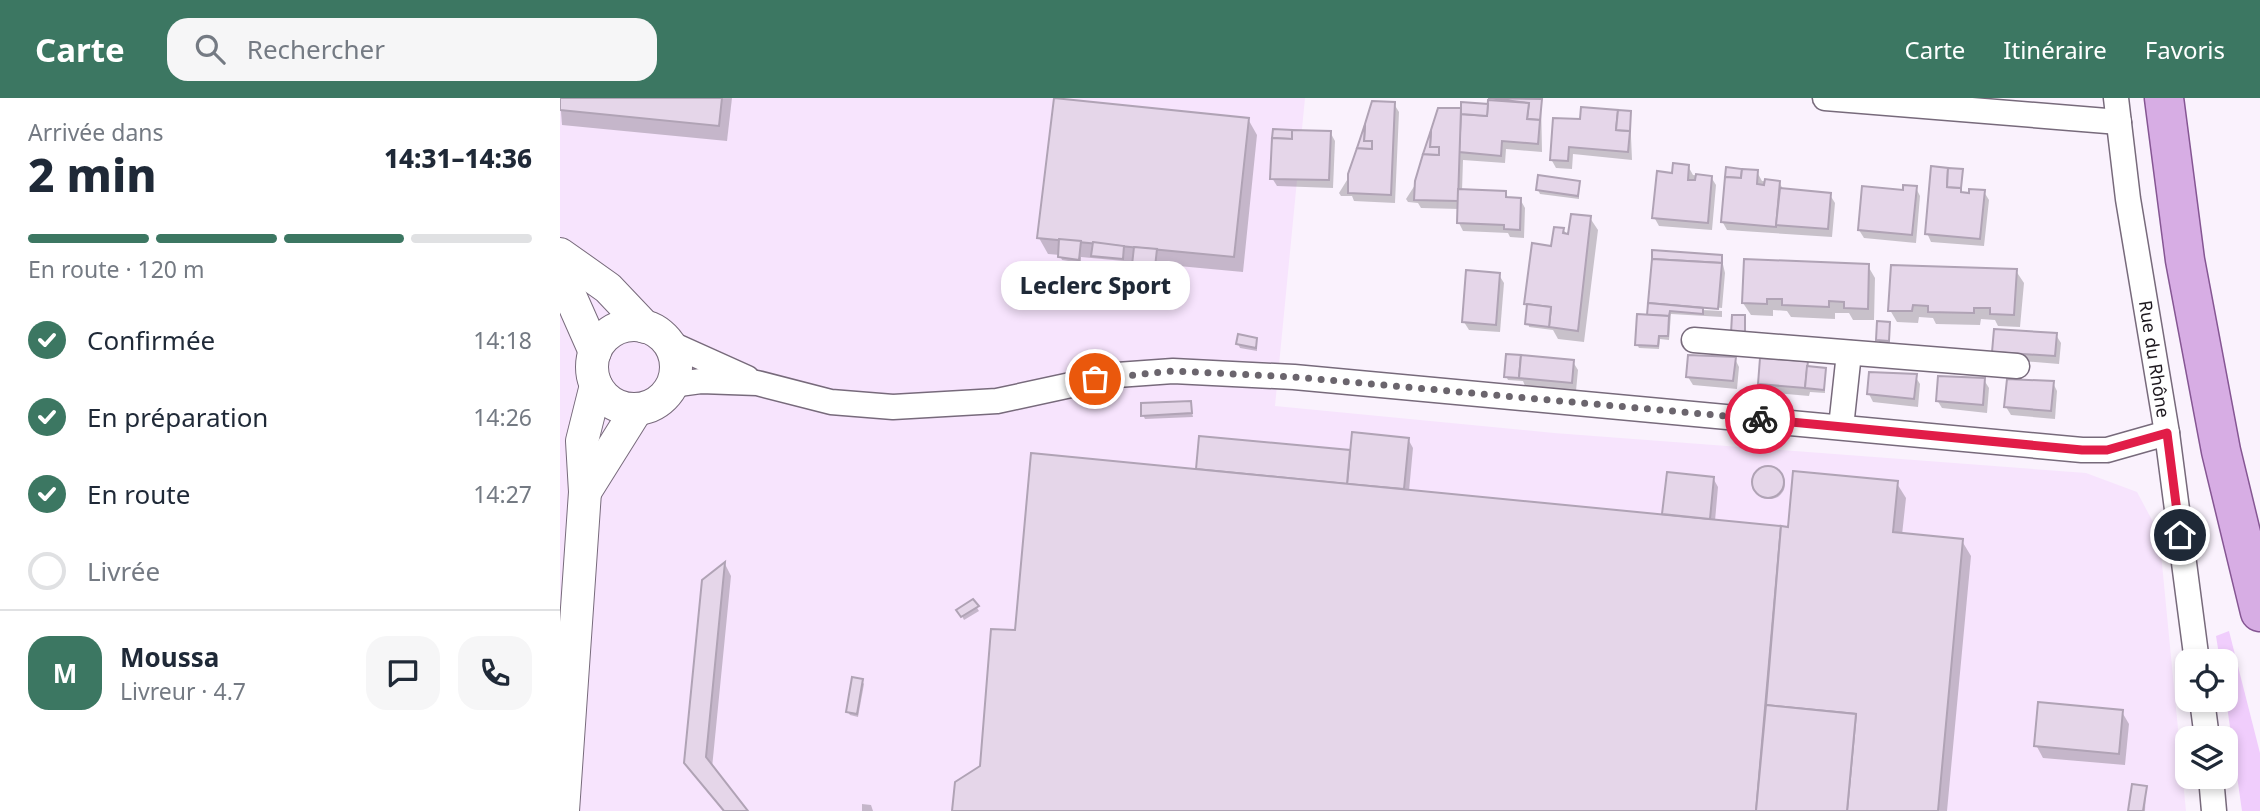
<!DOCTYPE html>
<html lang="fr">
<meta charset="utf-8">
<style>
body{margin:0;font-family:"Noto Sans",sans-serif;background:#f6f6f7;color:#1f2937;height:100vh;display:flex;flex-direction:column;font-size:26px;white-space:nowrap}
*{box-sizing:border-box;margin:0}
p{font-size:23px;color:#747a83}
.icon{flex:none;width:38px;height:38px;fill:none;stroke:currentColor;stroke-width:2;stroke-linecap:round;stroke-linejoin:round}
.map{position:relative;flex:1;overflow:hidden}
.side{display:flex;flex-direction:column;background:#fff;width:560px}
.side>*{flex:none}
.controls{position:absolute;left:1615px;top:551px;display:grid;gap:14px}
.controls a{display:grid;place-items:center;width:63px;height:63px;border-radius:14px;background:#fff;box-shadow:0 4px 10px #0003;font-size:35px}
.pin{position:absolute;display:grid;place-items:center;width:60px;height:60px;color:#fff;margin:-30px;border:4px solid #fff;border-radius:50%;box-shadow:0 2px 7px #0007}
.courier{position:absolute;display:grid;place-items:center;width:70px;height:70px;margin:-35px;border:5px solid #e11d48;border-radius:50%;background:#fff;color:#222;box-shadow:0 2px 9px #0007}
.bubble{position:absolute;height:49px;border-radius:21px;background:#fff;box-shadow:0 4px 10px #0003;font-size:23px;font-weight:800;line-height:49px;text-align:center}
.head em{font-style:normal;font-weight:800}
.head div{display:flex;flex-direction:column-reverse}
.head{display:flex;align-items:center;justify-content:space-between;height:119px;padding:0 28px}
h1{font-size:46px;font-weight:800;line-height:52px}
.bar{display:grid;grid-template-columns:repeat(4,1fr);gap:10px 7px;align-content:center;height:84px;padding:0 28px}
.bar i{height:9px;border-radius:5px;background:#e0e1e3}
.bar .selected{background:#3c7762}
.bar p{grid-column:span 4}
.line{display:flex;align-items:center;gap:18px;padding:0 28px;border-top:2px solid #e0e1e3}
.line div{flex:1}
.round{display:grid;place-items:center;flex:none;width:74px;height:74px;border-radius:21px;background:#f6f6f7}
ol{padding:0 28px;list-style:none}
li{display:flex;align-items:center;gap:21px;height:77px}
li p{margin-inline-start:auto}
li .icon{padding:7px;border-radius:50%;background:#3c7762;color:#fff;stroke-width:4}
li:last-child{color:#747a83}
li i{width:38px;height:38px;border:4px solid #e0e1e3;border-radius:50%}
header{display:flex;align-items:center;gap:42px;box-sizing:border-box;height:98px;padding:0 35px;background:#3c7762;color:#fff}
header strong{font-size:33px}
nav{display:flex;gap:38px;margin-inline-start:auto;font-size:24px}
.search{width:490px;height:63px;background:#f6f6f7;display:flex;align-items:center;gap:18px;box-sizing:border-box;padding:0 24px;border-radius:21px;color:#747a83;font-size:26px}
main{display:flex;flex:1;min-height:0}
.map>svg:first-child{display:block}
.built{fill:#f7e4fd}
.green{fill:#f0cdfc}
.shadow{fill:#0003}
.building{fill:#e5d6e9;stroke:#b0a3b5;stroke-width:2}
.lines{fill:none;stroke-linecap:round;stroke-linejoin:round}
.minor-casing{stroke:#776a7b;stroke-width:27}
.tertiary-casing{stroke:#776a7b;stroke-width:34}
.primary-casing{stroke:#855693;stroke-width:41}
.minor{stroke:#fff;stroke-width:24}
.tertiary{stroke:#fff;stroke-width:32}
.primary{stroke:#d7ade4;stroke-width:38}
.done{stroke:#6b656d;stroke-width:7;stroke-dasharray:0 12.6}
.route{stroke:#e11d48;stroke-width:9}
.labels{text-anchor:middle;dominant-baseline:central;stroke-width:5;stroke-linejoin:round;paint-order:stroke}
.street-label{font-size:18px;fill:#1e191f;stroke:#fff}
</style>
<header>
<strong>Carte</strong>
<div class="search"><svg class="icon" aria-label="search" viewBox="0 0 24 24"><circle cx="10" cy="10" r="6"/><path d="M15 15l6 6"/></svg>Rechercher</div>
<nav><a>Carte</a><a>Itinéraire</a><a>Favoris</a></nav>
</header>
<main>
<section class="side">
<div class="head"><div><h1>2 min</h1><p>Arrivée dans</p></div><em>14:31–14:36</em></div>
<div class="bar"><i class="selected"></i><i class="selected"></i><i class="selected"></i><i></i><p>En route · 120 m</p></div>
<ol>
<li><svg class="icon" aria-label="check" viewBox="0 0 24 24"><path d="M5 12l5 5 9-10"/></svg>Confirmée<p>14:18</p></li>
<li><svg class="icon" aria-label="check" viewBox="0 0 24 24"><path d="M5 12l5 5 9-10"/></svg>En préparation<p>14:26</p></li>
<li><svg class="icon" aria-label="check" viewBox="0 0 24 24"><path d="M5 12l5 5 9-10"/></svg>En route<p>14:27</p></li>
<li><i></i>Livrée</li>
</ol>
<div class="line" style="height:126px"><b class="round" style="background:#3c7762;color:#fff">M</b><div><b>Moussa</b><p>Livreur · 4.7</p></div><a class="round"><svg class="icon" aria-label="chat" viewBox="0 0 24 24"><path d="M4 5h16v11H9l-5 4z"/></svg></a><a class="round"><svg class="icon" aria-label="phone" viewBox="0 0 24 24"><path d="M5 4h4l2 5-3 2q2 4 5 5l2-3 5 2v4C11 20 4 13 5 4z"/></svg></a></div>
</section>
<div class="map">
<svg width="1700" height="713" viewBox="0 0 1700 713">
<rect width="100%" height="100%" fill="#faf2fd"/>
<!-- built -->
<polygon class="built" points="0,0 745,0 715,308 994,335 1526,375 1577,394 1599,435 1626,713 0,713"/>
<!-- green -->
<polygon class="green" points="1669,533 1700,655 1700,713 1682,713 1666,601 1666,564 1660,563 1656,538"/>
<!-- shadow -->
<g class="shadow">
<polygon points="0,0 172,0 167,43 2,27"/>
<polygon points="945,0 981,3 982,54 946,51 945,65 903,62 902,93 945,94 949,101 960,101 965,110 964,140 950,139 948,135 903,133 899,125 899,111 861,110 858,105 848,104 846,101 855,87 857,91 900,12 903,17 945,5"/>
<polygon points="834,6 839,14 835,105 794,103 792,98 781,98 779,95"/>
<polygon points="1070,15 1072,62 1013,56 1012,71 996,70 991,61 1021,22"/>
<polygon points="688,21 697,37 683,174 597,166 596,172 576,170 574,164 521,159 521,165 502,162 500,157 488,156 479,140"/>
<polygon points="770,34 775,43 773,90 717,88 712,80"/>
<polygon points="1128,68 1133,77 1151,79 1156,87 1152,132 1099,128 1094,119 1114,76"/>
<polygon points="1402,73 1402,96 1424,94 1429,102 1424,148 1371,144 1367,135"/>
<polygon points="1197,74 1202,83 1219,84 1224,93 1270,97 1275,105 1272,139 1167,132 1162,123"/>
<polygon points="1019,85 1019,101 980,96 978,92"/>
<polygon points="1356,90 1360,98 1356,145 1304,140 1299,132 1344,93"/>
<polygon points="1030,120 1038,132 1024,244 998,241 993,232 969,229 966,205 993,150 1003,132 1010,138"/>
<polygon points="1094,154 1161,158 1165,175 1162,210 1142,208 1142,212 1162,213 1162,219 1111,216 1109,242 1100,241 1099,251 1079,250 1077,246 1089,219"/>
<polygon points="1308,168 1315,180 1314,222 1293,222 1289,215 1275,215 1275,221 1231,219 1227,213 1213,212 1213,218 1191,217 1183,205"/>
<polygon points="1456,173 1464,185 1460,229 1438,228 1435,222 1421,221 1420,227 1376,226 1373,220 1359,219 1358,225 1337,224 1330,212"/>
<polygon points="939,177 944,185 940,234 909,232 904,224"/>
<polygon points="1329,226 1330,246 1320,246 1318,242"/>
<polygon points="1496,237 1501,245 1499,266 1439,261 1434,253"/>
<polygon points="696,242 697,253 680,250 678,246"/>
<polygon points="1175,261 1179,269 1177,291 1133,287 1128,279"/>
<polygon points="1013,264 1018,272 1016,293 965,288 963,283 948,282 946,278"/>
<polygon points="1247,265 1250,270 1265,271 1265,295 1250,294 1249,298 1204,294 1200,285"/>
<polygon points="1355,278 1360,286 1358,309 1313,304 1309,296"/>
<polygon points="1424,282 1429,290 1427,315 1382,310 1377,302"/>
<polygon points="1493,285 1497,293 1495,321 1451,317 1446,309"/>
<polygon points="630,305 633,319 585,321 583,317"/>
<polygon points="641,339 789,353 791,358 848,341 853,350 849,393 1105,418 1104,416 1153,380 1158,389 1155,423 1230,430 1336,384 1346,400 1342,437 1402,443 1411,458 1387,713 394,713 421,669 457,534 637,373"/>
<circle cx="1210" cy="386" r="15"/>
<polygon points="165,466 171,478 152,670 188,713 163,713 125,664 144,483"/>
<polygon points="413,503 419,513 404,522 399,512"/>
<polygon points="302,583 304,586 298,619 290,617 287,613"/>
<polygon points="1562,614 1569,626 1565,667 1483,660 1476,647"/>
<polygon points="1586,690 1585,713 1570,713"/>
<polygon points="302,706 311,707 313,713 302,713"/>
</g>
<!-- building -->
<g class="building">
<polygon points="0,0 162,0 159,28 0,12"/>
<polygon points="494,0 689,20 674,159 477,140"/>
<polygon points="928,0 982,1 980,22 967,21 969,5"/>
<polygon points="928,2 969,5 967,21 980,22 978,46 942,43 941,58 899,54 901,16 927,18"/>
<polygon points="812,3 835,4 831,97 788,95 788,76 797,50 812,51 812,43 804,43 805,26"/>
<polygon points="901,4 928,6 927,18 901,16"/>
<polygon points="1021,9 1058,12 1056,32 1070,33 1068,54 1009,49 1008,63 990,62 993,20 1020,21"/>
<polygon points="878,10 901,10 898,103 854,102 855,83 863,56 879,57 879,49 870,49 871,32"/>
<polygon points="1058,12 1071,13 1070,33 1056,32"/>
<polygon points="805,26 804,43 812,43 812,51 797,50"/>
<polygon points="713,31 732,32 732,41 712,40"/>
<polygon points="732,32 771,33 769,82 710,81 712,40 732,41"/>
<polygon points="871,32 870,49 879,49 879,57 863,56"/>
<polygon points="1113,65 1129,67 1128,82 1135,82 1136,76 1152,78 1148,125 1092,120 1097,73 1112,75"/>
<polygon points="1371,68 1388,70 1387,89 1401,90 1401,94 1409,95 1409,91 1425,92 1420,141 1365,136"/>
<polygon points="1166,69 1182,71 1181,80 1165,79"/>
<polygon points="1388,70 1403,71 1401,90 1387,89"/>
<polygon points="1182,71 1198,72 1197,86 1204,87 1205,81 1220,83 1216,129 1161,124 1165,79 1181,80"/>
<polygon points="978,77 1020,83 1018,98 976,92"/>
<polygon points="1343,87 1357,88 1352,137 1298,132 1302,88 1343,92"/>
<polygon points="1220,90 1271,95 1268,131 1216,127"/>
<polygon points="898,91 946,93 946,99 961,100 960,132 944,131 944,127 897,125"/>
<polygon points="1011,116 1031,118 1018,233 989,229 991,209 964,206 972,145 991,148 994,129 1004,130 1003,135 1008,136"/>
<polygon points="499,141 521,143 519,162 498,159"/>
<polygon points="533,144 564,148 563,161 531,158"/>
<polygon points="574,149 597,151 595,169 572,167"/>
<polygon points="1092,152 1162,157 1162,165 1092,161"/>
<polygon points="1092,161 1162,165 1158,211 1088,205"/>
<polygon points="1184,161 1309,166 1308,211 1284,210 1284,204 1269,203 1269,209 1222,207 1222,201 1207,201 1207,206 1182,205"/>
<polygon points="1331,167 1457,171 1454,217 1430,216 1430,210 1414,210 1414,215 1368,214 1368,208 1353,207 1352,213 1328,213"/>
<polygon points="906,172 940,175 936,227 902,224"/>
<polygon points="1088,205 1143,210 1143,216 1110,213 1109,218 1087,217"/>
<polygon points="967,206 991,209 989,229 965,226"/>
<polygon points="1077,216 1109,218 1108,238 1099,238 1098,248 1075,247"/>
<polygon points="1172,217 1185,217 1185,235 1171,235"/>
<polygon points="1317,223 1330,224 1329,243 1316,242"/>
<polygon points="1434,231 1497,235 1495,258 1432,254"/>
<polygon points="678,236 697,240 696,250 676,246"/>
<polygon points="946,256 961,257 959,280 944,279"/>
<polygon points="961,257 1014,262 1012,285 959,280"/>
<polygon points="1128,257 1176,259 1173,283 1126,279"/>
<polygon points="1200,260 1248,263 1245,290 1198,286"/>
<polygon points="1247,268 1266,270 1264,292 1245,290"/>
<polygon points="1309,274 1357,276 1354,301 1307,296"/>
<polygon points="1378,278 1425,280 1423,307 1376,303"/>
<polygon points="1447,281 1494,283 1491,313 1444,309"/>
<polygon points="631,303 632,315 581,318 581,305"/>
<polygon points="792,334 849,340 844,391 787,386"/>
<polygon points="639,338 790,352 787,386 636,371"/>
<polygon points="471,355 1221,428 1196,713 392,713 395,684 420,668 431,531 455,532"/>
<circle cx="1208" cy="384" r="16"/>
<polygon points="1233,373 1338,383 1333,434 1403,441 1378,713 1287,713 1296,616 1206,607 1221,428 1228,429"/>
<polygon points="1107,374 1154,379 1150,421 1102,416"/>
<polygon points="165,464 146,659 188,713 164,713 124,665 142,482"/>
<polygon points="413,501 419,508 401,519 396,512"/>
<polygon points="292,579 303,581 297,616 286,614"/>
<polygon points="1478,604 1563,612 1559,656 1474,648"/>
<polygon points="1206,607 1296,616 1287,713 1196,713"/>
<polygon points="1572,686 1587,688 1583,713 1568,713"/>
</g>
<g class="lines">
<defs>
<g id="minor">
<polyline points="1265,0 1559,24"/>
<polyline points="1556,0 1568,101 1607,335 1637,564"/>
<polyline points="1134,242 1457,268"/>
<polyline points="107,244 187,280"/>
<polyline points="112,287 141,283 197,285 271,304 333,309 437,303 557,277 613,273 734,279 1522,352 1547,352 1607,335"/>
<polyline points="1281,329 1289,255"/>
<polyline points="1642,602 1647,640"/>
<polyline points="1651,679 1654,713"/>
</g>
<g id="tertiary">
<polyline points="0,156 48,190 85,229"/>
<polyline points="0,175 35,254"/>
<circle cx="74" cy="269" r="42"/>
<polyline points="25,394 77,311"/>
<polyline points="3,713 25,394 22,343 36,287"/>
</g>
<polyline id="primary" points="1604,0 1625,162 1661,353 1700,514"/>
</defs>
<!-- minor casing -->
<use href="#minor" class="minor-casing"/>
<!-- tertiary casing -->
<use href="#tertiary" class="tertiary-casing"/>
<!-- primary casing -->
<use href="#primary" class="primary-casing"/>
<!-- minor -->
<use href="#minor" class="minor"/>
<!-- tertiary -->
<use href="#tertiary" class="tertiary"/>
<!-- primary -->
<use href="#primary" class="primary"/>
</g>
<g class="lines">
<!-- done -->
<polyline class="done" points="535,281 613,273 734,279 1200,321"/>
<!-- route -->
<polyline class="route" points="1200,321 1522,352 1547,352 1607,335 1620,437"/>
</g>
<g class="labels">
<!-- street labels -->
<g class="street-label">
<text transform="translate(1595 261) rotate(81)">Rue du Rhône</text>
</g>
</g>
</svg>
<div class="controls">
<a><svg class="icon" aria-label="locate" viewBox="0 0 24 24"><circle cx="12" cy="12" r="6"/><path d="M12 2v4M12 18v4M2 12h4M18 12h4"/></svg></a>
<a><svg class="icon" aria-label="layers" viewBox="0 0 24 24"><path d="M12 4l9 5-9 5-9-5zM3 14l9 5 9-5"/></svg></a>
</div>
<div class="pin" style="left:535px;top:281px;background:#ea580c"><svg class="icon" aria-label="bag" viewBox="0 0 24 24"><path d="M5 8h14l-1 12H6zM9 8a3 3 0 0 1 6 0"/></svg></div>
<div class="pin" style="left:1620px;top:437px;background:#1f2937"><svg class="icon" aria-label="home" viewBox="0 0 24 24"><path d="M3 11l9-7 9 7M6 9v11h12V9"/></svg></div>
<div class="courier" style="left:1200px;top:321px"><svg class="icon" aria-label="bike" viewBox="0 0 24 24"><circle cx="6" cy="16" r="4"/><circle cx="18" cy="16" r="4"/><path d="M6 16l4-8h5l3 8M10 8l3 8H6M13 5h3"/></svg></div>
<div class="bubble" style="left:441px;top:163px;width:189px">Leclerc Sport</div>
</div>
</main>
